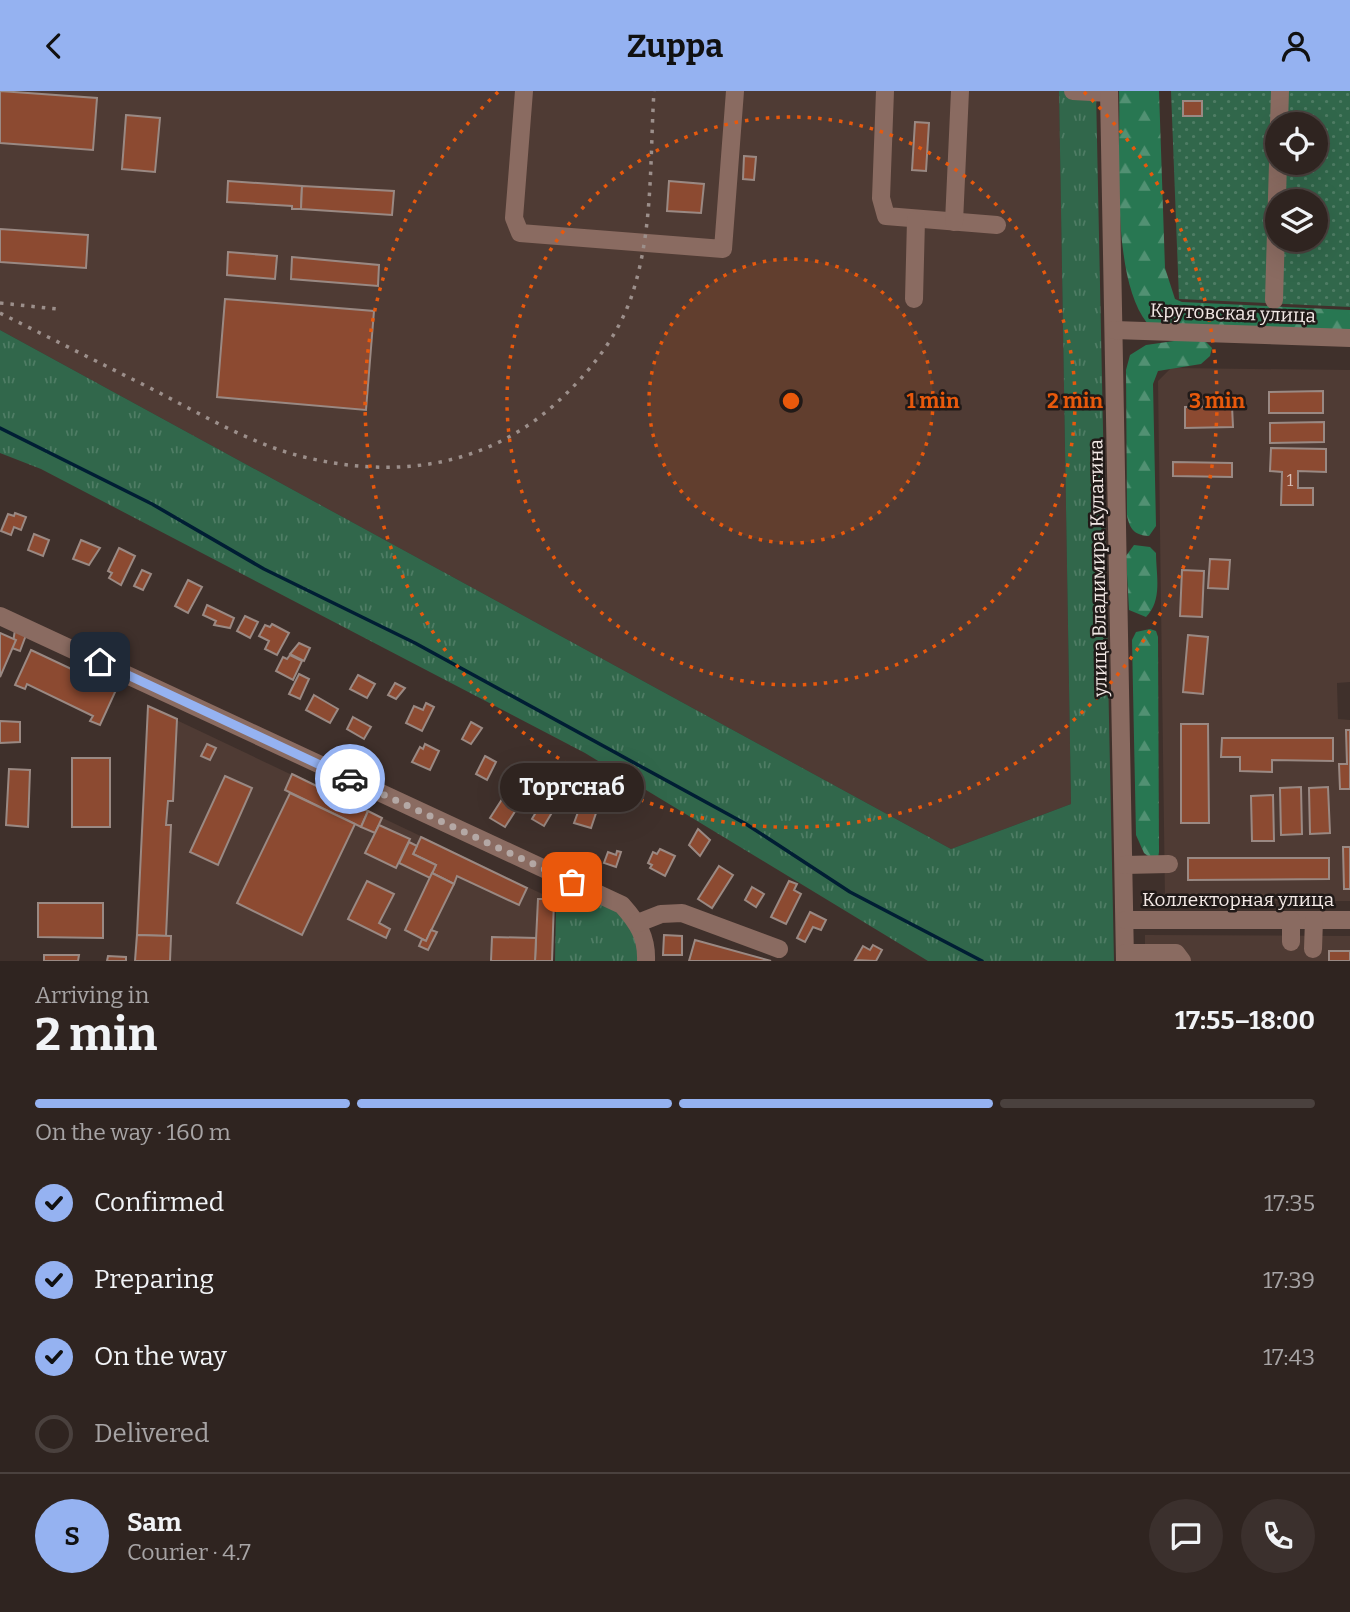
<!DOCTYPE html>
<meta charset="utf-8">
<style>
body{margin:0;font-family:Bitter,serif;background:#3b302d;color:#f1f3f6;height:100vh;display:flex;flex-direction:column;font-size:26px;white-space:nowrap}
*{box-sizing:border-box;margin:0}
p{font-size:23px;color:#a7a4a5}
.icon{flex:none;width:38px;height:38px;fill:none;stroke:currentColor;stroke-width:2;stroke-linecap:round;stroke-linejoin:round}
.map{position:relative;height:870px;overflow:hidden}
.drawer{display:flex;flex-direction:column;background:#2f2420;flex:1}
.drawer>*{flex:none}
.fabs{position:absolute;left:1265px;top:21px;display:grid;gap:14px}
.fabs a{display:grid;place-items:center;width:63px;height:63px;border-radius:50%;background:#2f2420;box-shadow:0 7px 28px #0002,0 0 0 2px #4a413e;font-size:35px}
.pin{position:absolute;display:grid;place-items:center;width:60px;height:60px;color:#fff;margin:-30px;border-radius:14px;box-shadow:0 4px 10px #0006}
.courier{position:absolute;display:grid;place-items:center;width:70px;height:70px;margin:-35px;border:5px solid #95b2f1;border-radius:50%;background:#fff;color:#222;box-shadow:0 2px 9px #0007}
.bubble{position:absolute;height:49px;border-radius:24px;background:#2f2420;box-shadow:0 7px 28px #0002,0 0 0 2px #4a413e;font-size:23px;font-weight:700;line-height:49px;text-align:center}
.summary em{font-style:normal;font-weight:700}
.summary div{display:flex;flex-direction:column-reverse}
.summary{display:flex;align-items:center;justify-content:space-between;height:119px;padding:0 35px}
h1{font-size:46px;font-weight:700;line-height:52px}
.bar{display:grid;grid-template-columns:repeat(4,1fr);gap:10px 7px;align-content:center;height:84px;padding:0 35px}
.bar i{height:9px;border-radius:5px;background:#4a413e}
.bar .active{background:#95b2f1}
.bar p{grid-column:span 4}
.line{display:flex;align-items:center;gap:18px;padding:0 35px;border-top:2px solid #4a413e}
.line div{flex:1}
.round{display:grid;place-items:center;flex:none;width:74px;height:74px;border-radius:37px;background:#3b302d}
ol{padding:0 35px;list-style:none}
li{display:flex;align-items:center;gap:21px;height:77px}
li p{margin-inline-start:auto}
li .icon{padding:7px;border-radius:50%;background:#95b2f1;color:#111;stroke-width:4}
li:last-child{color:#a7a4a5}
li i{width:38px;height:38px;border:4px solid #4a413e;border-radius:50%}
header{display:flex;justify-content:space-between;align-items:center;height:91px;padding:0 35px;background:#95b2f1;color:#111;font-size:32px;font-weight:700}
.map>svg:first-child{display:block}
.built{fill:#4f3b34}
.grass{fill:url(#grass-tufts)}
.forest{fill:url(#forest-firs)}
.garden{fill:url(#garden-dots);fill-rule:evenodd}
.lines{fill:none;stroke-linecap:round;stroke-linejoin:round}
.stream{stroke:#001e34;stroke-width:3.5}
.building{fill:#8c4a31;stroke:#9a8983;stroke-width:2}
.minor{stroke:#8a6b61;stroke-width:18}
.rail{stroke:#9c8f8b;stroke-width:3.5;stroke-dasharray:3.5 7;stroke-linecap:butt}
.done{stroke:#b4a8a5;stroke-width:7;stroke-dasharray:0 12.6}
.route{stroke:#95b2f1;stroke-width:9}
.ring{fill:none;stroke:#e8590c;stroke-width:3.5;stroke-dasharray:3.5 7}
.labels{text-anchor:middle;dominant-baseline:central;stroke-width:5;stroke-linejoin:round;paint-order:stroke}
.number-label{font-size:16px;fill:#d9c1b9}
.street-label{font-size:19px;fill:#f3e9e6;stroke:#211a18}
.centre{fill:#e8590c;stroke:#211a18;stroke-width:3.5}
.ring-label{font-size:21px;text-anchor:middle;font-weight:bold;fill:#e8590c;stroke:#211a18;stroke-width:5;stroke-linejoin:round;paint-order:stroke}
</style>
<header><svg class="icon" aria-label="back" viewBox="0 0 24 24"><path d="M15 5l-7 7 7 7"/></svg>Zuppa<svg class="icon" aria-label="person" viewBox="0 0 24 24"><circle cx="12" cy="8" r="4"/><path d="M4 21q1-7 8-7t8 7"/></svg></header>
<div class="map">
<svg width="1350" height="870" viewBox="0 0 1350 870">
<defs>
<pattern id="grass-tufts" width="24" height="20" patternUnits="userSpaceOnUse" patternTransform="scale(1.75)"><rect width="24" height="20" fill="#31674b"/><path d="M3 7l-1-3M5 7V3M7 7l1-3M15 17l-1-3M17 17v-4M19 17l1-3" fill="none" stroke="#4f7d65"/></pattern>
<pattern id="forest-firs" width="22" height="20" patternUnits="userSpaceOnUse" patternTransform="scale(1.75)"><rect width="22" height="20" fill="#287752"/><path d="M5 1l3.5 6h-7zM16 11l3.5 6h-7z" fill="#529173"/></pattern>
<pattern id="garden-dots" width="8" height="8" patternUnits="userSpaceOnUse" patternTransform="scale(1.75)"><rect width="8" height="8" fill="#31674b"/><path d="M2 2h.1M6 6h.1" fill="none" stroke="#4f7d65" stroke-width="1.8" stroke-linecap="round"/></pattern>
</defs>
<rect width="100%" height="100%" fill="#3f302b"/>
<!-- built -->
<g class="built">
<polygon points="0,0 1059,0 1071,713 951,758 0,239"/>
<polygon points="1171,277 1350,279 1350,591 1337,592 1338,628 1350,629 1350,810 1165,810 1158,290"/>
<polygon points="149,616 555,809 553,870 134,870"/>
<polygon points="1145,844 1350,845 1350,870 1145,870"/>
</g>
<!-- grass -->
<g class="grass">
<polygon points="1059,0 1096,0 1114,870 928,870 585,662 41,378 0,362 0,239 951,758 1071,713"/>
<path d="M574,798C613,819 636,821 639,870H555L556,818Z"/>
</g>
<!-- forest -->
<g class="forest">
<path d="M1119,0H1159L1165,177L1175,208L1182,211L1350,219V242L1147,232C1110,185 1121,61 1119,0Z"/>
<path d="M1181,249H1204L1212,257L1210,265L1201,273L1158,280L1153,293L1156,435L1149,445C1134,444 1130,438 1127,425L1126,279L1130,264L1146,254Z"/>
<path d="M1134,454L1150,456L1156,462C1156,484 1163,509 1146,526L1129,519L1126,465Z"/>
<polygon points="1150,538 1156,540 1158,546 1159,761 1158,767 1152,768 1144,762 1136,744 1132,549 1136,541"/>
</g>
<!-- garden -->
<path class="garden" d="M1171,0H1350V216L1179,208ZM1278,33H1316V72H1278ZM1278,110H1316V149H1278Z"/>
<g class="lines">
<!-- stream -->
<polyline class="stream" points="0,337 152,413 264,478 415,552 746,733 850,801 982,870"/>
</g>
<!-- building -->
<g class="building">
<polygon points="0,0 97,7 93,59 0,52"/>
<rect x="1183" y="10" width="19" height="15"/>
<polygon points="126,24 160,27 155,81 122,78"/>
<polygon points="915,31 929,32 926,80 912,79"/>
<polygon points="744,65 756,66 754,89 743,88"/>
<polygon points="228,90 302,95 301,118 292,118 292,115 227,111"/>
<polygon points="669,90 704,93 701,122 667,120"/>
<polygon points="302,95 394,100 392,124 301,118"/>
<polygon points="0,138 88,144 86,177 0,171"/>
<polygon points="228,161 277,165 275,188 227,184"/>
<polygon points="292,166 379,174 378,195 291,188"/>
<polygon points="225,208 374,220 366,319 217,306"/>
<polygon points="1323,300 1323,322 1269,322 1269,301"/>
<polygon points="1232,315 1233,336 1185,337 1185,316"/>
<polygon points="1324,331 1324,351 1270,352 1270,332"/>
<polygon points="1271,357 1326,358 1326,381 1298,380 1298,397 1313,397 1313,414 1281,414 1282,381 1270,380"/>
<polygon points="1173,371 1232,372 1232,386 1173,385"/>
<polygon points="15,422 26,426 21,439 14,436 11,444 1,440 8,423 14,425"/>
<polygon points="34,443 49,449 43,465 28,459"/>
<polygon points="81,449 100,457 89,474 73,468"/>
<polygon points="119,457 135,465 121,494 109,487 112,482 108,480"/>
<polygon points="1210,468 1230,469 1228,498 1208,497"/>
<polygon points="142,479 151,483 143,499 134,495"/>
<polygon points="1182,479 1204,480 1202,526 1180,525"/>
<polygon points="188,489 202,496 188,522 175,515"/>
<polygon points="207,514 234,527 230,537 214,534 216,530 203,524"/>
<polygon points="245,525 258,531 250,547 237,540"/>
<polygon points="272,533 289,542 277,564 265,558 269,550 259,545 265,534 270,536"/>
<polygon points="15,539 26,544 20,560 12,557"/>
<polygon points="0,542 16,549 0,586"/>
<polygon points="1188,544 1208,546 1203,603 1183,601"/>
<polygon points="299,552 310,557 304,570 290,563"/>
<polygon points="31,559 116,599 100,634 90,630 93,625 27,593 25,598 15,594"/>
<polygon points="290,564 302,570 293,589 276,580 283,566 287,568"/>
<polygon points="299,583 309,588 300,608 289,603"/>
<polygon points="358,584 375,593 367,607 350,598"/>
<polygon points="395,592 405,597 396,608 388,604"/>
<polygon points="314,604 338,618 330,632 306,619"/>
<polygon points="426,612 434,616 422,640 406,632 414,615 423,619"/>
<polygon points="148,615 177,628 173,710 168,710 166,734 171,734 166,845 137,844"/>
<polygon points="353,626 371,636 364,648 347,638"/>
<polygon points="0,630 20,631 20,651 0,652"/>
<polygon points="471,631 482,637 471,653 462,648"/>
<polygon points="1181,633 1208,633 1209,732 1181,732"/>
<polygon points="1346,639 1350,639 1350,698 1340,698 1339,673 1347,673"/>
<polygon points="1222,647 1333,647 1333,670 1272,669 1272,681 1240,680 1240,666 1221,666"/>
<polygon points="207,653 216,657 210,669 201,665"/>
<polygon points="425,653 439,660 430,679 412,671 420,656 423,658"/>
<polygon points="485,665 496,671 487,689 476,683"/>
<rect x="72" y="667" width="38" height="69"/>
<polygon points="9,678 30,679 28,736 6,734"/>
<polygon points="292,683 368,720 361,736 285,699"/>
<polygon points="225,685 252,697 218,774 190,761"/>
<polygon points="1301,696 1302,743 1281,744 1280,697"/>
<polygon points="1328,696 1330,742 1310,743 1309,697"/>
<polygon points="548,701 560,708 544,735 532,728"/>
<polygon points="290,702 355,733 302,844 237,812"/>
<polygon points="506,702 521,711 505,736 490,727"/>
<polygon points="1273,704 1274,750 1252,750 1251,705"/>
<polygon points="581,713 597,719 591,737 574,732"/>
<polygon points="368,720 382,727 375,742 361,736"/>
<polygon points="379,734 410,748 396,777 365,762"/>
<polygon points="698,738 710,749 700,765 689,754"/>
<polygon points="421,746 527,797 519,814 457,785 454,793 432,782 436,774 413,763"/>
<polygon points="409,751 417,755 413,763 436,774 430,787 399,772"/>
<polygon points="1343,756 1350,756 1350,798 1344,798"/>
<polygon points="660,758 675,765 665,785 650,777 652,774 648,772 653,761 657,763"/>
<polygon points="617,760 621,761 616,776 604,772 608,761 616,764"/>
<polygon points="1188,767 1329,767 1329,788 1188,789"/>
<polygon points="719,775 733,784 712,817 698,808"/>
<polygon points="432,782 454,793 426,850 405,839"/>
<polygon points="367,790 394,803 379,832 390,838 386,847 348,828"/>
<polygon points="789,790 797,793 794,799 801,803 786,833 771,826"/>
<polygon points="752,796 764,803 756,816 745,809"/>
<polygon points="538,808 554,808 552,870 535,870"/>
<polygon points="38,812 103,812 103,847 38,846"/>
<polygon points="810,821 826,829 821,839 813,836 805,851 797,847"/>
<polygon points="431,839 437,841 428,859 419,855 422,848 426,850"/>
<polygon points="137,844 171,845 170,870 135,870"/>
<polygon points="664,844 682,845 682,864 663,864"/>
<polygon points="492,846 536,847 535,870 491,870"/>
<polygon points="695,849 771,870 689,870"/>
<polygon points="873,854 882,859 876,870 855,869 863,855 870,859"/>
<rect x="1329" y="860" width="21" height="10"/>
<polygon points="44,864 79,864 78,870 44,870"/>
<polygon points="108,865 126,866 126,870 107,870"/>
</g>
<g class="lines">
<!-- minor -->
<g class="minor">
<polyline points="524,0 514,127 520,142 723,158 735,0"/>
<polyline points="885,0 881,107 886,125 997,134"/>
<polyline points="1073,0 1109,2"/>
<polyline points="1109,0 1125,870"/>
<polyline points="1279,33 1280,0"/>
<polyline points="954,131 960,0"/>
<polyline points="914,208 916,129"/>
<polyline points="1274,209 1278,72"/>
<polyline points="1114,239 1350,247"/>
<path d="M0,525L622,814C638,832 647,846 646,870"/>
<polyline points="1124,774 1169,773"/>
<polyline points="1125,829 1350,829"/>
<polyline points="1291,829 1291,851"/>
<polyline points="638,832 661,823 682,822 779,858"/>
<polyline points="1313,858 1314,829"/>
<polyline points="1125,862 1176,862 1182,870"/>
</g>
<!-- rail -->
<g class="rail">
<polyline points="0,212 57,218"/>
<path d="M0,222C52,248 104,274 156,300C202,324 250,352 300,365C391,388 481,378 553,315C589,283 622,242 635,194C653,133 650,64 654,0"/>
</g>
</g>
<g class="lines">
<!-- done -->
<polyline class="done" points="350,688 572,791"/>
<!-- route -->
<polyline class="route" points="100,571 350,688"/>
</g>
<!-- distance rings -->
<circle cx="791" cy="310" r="142" fill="#e8590c" fill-opacity=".12"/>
<g class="ring">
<circle cx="791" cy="310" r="142"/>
<circle cx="791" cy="310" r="284"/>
<path d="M1084 1A426 426 0 1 1 498 1"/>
</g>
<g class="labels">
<!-- number labels -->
<g class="number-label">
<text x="1290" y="389">1</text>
</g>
<!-- street labels -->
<g class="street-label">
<text transform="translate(1233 222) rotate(2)">Крутовская улица</text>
<text transform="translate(1098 477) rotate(-91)">улица Владимира Кулагина</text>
<text x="1238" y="808">Коллекторная улица</text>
</g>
</g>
<circle cx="791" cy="310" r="10" class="centre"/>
<g class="ring-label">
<text x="933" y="317">1 min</text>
<text x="1075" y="317">2 min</text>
<text x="1217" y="317">3 min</text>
</g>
</svg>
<div class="fabs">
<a><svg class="icon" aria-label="locate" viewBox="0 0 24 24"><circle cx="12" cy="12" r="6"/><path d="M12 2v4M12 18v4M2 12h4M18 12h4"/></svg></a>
<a><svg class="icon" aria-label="layers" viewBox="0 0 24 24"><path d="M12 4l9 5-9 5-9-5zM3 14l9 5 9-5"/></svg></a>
</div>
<div class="pin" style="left:572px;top:791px;background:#ea580c"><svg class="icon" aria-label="bag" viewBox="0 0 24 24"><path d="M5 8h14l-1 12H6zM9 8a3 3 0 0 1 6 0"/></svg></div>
<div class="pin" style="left:100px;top:571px;background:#1f2937"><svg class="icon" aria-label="home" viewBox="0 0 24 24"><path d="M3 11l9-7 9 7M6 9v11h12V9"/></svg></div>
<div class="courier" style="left:350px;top:688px"><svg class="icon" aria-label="car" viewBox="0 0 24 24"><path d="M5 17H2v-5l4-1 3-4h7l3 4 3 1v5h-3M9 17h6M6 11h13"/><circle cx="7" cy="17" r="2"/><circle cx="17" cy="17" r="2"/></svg></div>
<div class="bubble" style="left:500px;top:672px;width:144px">Торгснаб</div>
</div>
<section class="drawer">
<div class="summary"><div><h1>2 min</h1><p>Arriving in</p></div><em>17:55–18:00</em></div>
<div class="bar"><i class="active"></i><i class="active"></i><i class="active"></i><i></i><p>On the way · 160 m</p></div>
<ol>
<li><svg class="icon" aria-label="check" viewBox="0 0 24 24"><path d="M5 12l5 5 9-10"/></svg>Confirmed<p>17:35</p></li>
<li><svg class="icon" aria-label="check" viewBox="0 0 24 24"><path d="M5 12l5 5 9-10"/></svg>Preparing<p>17:39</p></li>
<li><svg class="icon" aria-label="check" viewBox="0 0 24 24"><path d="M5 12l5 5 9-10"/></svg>On the way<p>17:43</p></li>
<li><i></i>Delivered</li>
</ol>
<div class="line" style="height:126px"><b class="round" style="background:#95b2f1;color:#111">S</b><div><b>Sam</b><p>Courier · 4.7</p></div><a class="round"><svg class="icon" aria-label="chat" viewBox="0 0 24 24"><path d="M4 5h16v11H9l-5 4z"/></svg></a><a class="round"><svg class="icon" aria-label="phone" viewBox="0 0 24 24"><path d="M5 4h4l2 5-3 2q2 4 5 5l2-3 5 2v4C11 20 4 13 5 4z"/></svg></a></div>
</section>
